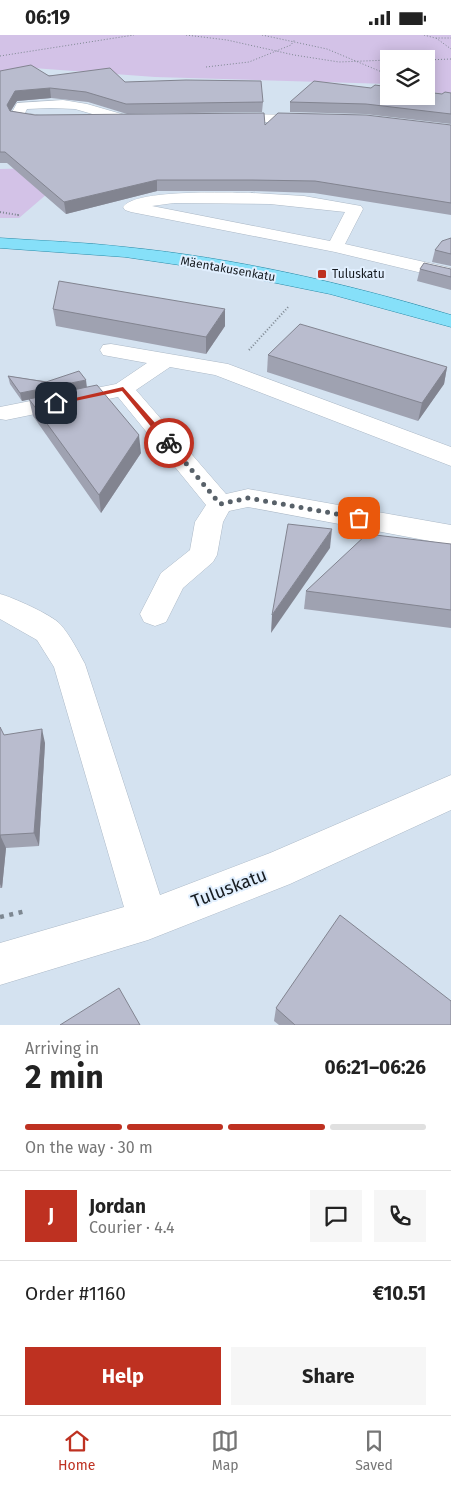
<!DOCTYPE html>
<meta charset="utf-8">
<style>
body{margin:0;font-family:"Fira Sans",sans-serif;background:#f6f6f6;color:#222;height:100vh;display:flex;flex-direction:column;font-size:19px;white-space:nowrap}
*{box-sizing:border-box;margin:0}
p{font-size:16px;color:#767676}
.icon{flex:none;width:28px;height:28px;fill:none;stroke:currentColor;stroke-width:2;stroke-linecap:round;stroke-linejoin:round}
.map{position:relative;height:990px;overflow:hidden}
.side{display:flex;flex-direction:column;background:#fff;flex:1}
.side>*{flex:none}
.fabs{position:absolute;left:380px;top:15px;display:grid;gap:10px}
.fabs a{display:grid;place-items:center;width:55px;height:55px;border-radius:0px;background:#fff;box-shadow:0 2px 12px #0003;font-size:25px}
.pin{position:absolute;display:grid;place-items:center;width:42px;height:42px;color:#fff;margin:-21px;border-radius:10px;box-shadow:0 2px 8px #0006}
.courier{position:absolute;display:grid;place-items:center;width:50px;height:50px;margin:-25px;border:4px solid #be3121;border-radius:50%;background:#fff;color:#222;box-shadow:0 1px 6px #0007}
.headline em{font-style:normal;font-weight:700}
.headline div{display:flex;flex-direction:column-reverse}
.headline{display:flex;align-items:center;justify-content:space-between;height:85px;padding:0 25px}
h1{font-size:32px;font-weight:700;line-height:38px}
.bar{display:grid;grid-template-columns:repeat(4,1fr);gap:8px 5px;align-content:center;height:60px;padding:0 25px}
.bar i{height:6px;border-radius:4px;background:#e0e0e0}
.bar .current{background:#be3121}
.bar p{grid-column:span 4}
.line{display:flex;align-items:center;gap:12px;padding:0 25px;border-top:1px solid #e0e0e0}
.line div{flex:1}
.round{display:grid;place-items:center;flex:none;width:52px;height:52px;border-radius:0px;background:#f6f6f6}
.primary-button{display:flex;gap:10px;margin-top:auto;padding:10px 25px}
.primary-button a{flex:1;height:58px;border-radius:0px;background:#be3121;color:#fff;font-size:20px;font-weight:700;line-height:58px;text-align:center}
.primary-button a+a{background:#f6f6f6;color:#222}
.status{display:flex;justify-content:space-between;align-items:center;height:35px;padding:0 25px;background:#fff;direction:ltr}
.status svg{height:14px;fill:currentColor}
.menu{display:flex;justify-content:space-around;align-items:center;height:70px;border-top:1px solid #e0e0e0;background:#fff;font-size:14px;color:#767676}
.menu a{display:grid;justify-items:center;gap:2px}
.menu .current{color:#be3121}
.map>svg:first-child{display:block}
.green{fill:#d3c2e7}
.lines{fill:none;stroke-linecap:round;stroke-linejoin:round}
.minor-casing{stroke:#acb9c7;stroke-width:1}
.major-casing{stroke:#2b8daa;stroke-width:1}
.path-far2{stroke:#7d8791;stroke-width:1;stroke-dasharray:1 2;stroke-linecap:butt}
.path-far1{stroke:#7d8791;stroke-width:2;stroke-dasharray:1 2;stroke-linecap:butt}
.path{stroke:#7d8791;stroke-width:4.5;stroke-dasharray:4 5.5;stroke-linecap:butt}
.minor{fill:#fff;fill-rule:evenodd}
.major{fill:#86e0f9;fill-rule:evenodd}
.wall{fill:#9fa2b1}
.shaded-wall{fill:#828490}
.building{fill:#b9bcce;stroke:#828490}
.route{fill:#be3121}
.done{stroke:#586169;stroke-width:5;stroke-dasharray:0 9}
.poi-dot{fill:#be3121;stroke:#e1effe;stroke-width:2}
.labels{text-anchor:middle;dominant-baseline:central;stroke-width:4;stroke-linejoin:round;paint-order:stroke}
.far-street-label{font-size:12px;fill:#161b20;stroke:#e1effe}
.far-poi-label{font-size:12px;fill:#161b20;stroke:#e1effe;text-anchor:start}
.near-street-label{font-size:18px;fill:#161b20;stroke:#e1effe}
</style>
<div class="status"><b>06:19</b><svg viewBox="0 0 49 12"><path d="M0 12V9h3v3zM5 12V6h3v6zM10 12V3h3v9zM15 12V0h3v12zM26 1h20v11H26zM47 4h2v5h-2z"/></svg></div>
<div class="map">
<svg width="451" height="990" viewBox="0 0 451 990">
<rect width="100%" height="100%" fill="#d4e2f0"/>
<!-- green -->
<g class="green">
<polygon points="0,0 451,0 451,60 426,56 426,24 389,24 389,49 155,42 33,33 0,38"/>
<polygon points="168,130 62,146 19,183 0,183 0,134"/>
</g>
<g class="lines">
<defs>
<g id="minor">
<path d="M63,65L87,69L132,82L134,85L127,89L75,74L51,73L27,74L25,78L55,83L57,86C51,92 16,87 10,81L17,68Z"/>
<polygon points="228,79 310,80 317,84 310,88 223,86 221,83 223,80"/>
<path d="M252,158L304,161L361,171L363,174L345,209L451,233V245L335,217L131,177L125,175L123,172C135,154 229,158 252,158ZM174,168L270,169L345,177L330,206L152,171Z"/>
<polygon points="111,309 228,329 451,412 451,431 215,340 170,332 136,355 226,459 248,454 451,490 451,510 248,472 229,476 223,487 217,520 213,527 183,553 166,587 155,591 144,587 140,579 161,538 190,515 195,487 206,470 118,362 6,385 0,384 0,372 116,349 147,328 103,320 100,315 103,310"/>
<path d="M0,559C12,562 52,580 60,589C70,600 78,616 85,629L160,860L270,818L451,740V775L290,849L148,905L0,950V908L124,872L54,632L37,605L0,584Z"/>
</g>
<path id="major" d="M0,203C42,206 83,207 125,212C235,223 345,248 451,280V292L330,259L207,234L125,222L0,213Z"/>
</defs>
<!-- minor casing -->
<use href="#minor" class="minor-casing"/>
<!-- major casing -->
<use href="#major" class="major-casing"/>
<!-- path-far2 -->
<g class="path-far2">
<polyline points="186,0 227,5 294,20 339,27 389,25"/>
<polyline points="262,0 327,14 389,40"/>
<polyline points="424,0 435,3 451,3"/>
<polyline points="436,3 451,14"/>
<polyline points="0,21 134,0"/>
<polyline points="426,25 451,24"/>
<polyline points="206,32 249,27 291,10 295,4"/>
</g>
<!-- path-far1 -->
<g class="path-far1">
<polyline points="0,177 18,180 16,181"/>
<polyline points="249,315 289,271"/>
</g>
<!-- path -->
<polyline class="path" points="0,882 26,876"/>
<!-- minor -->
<use href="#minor" class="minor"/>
<!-- major -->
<use href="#major" class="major"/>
</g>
<!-- wall -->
<g class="wall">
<polygon points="0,36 125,47 263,67 262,77 127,79 88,67 51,63 17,66 11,76 35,80 265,90 451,90 451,180 314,158 252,156 157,156 66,179 7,128 0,128"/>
<polygon points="371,53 442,59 451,58 451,89 365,79 290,77 290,67"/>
<polygon points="451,203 451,231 432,227 435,215"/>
<polygon points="420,234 451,234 451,255 417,246"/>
<polygon points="53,274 225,291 206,319 56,291"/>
<polygon points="268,320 447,332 444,349 418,386 267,337"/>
<polygon points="8,341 87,352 141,418 101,478 33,381 29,364 22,366 10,349"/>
<polygon points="451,509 451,593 304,574 306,556"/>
<polygon points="0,692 4,700 45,708 39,811 6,813 2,853 0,853"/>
<polygon points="276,973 451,990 279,990 274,986"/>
</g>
<!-- shaded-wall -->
<g class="shaded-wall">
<polygon points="50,53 51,63 17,66 8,80 7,70 15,56"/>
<polygon points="157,145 157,156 66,179 64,167"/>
<polygon points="225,274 225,291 206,319 206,302"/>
<polygon points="447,332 444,349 418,386 422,368"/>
<polygon points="86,345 87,353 22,366 20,358"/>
<polygon points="139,400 141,418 101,478 99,460"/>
<polygon points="332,494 330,513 271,598 272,580"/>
<polygon points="42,694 45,708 39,811 34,798"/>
<polygon points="0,800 6,813 2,853 0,849"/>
</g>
<!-- building -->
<g class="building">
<polygon points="31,30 49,41 110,33 125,47 186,45 261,46 263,67 126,69 86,57 50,53 15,56 7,70 10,76 35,80 264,78 265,90 278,78 366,80 451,90 451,168 315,146 252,145 157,145 64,167 5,117 0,117 0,36"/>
<polygon points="314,46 371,53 375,50 389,52 389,61 426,61 426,57 442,59 445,57 451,58 451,79 366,69 290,67"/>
<polygon points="451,203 451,219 435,215 442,206"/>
<polygon points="424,228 451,234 451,242 420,234"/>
<polygon points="59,246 225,274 206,302 53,274"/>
<polygon points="300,289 447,332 422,368 268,320"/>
<polygon points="79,336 86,345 20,358 8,341 46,347"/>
<polygon points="97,350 139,400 99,460 29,364"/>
<polygon points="288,489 332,494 272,580"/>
<polygon points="367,499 451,509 451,575 306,556"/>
<polygon points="0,692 4,700 42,694 34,798 0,800 0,804"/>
<polygon points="340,880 451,966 451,990 295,990 276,973"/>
<polygon points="119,953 140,990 60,990"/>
</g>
<!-- route -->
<polygon class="route" points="123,352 172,407 172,410 166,410 122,356 56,370 53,368"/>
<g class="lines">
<!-- done -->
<polyline class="done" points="169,408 220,469 248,463 359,483"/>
</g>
<!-- markers -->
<rect class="poi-dot" x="317" y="234" width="10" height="10" rx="2.5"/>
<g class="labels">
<!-- far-street labels -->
<g class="far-street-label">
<text transform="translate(228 234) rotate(10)">Mäentakusenkatu</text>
</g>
<!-- far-poi labels -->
<g class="far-poi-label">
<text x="332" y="239">Tuluskatu</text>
</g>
<!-- near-street labels -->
<g class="near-street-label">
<text transform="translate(229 853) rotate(-21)">Tuluskatu</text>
</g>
</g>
</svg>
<div class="fabs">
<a><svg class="icon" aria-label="layers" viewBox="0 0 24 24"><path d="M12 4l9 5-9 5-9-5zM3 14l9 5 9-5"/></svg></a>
</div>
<div class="pin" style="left:359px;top:483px;background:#ea580c"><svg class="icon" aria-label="bag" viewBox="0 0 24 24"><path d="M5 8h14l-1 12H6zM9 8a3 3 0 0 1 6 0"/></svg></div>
<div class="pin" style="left:56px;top:368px;background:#1f2937"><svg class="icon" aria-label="home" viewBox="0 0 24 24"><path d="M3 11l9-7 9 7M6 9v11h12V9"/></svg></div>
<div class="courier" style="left:169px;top:408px"><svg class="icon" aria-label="bike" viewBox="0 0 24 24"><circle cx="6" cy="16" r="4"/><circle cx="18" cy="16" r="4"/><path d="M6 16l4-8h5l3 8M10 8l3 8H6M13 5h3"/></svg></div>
</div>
<section class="side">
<div class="headline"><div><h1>2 min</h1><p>Arriving in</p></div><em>06:21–06:26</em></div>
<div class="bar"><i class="current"></i><i class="current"></i><i class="current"></i><i></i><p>On the way · 30 m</p></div>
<div class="line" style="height:90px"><b class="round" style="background:#be3121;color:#fff">J</b><div><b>Jordan</b><p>Courier · 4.4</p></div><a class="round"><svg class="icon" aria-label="chat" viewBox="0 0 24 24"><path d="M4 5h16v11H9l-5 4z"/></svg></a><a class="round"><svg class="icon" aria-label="phone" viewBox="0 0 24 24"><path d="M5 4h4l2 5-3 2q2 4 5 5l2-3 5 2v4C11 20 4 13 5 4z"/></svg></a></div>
<div class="line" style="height:65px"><div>Order #1160</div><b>€10.51</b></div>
<div class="primary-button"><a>Help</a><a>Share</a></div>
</section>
<nav class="menu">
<a class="current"><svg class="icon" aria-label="home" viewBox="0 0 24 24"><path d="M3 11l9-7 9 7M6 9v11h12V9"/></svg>Home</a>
<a><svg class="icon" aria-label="map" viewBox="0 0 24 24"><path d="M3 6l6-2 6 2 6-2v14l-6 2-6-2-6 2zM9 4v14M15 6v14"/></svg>Map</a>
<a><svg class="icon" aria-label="saved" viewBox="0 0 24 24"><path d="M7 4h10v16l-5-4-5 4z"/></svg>Saved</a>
</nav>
